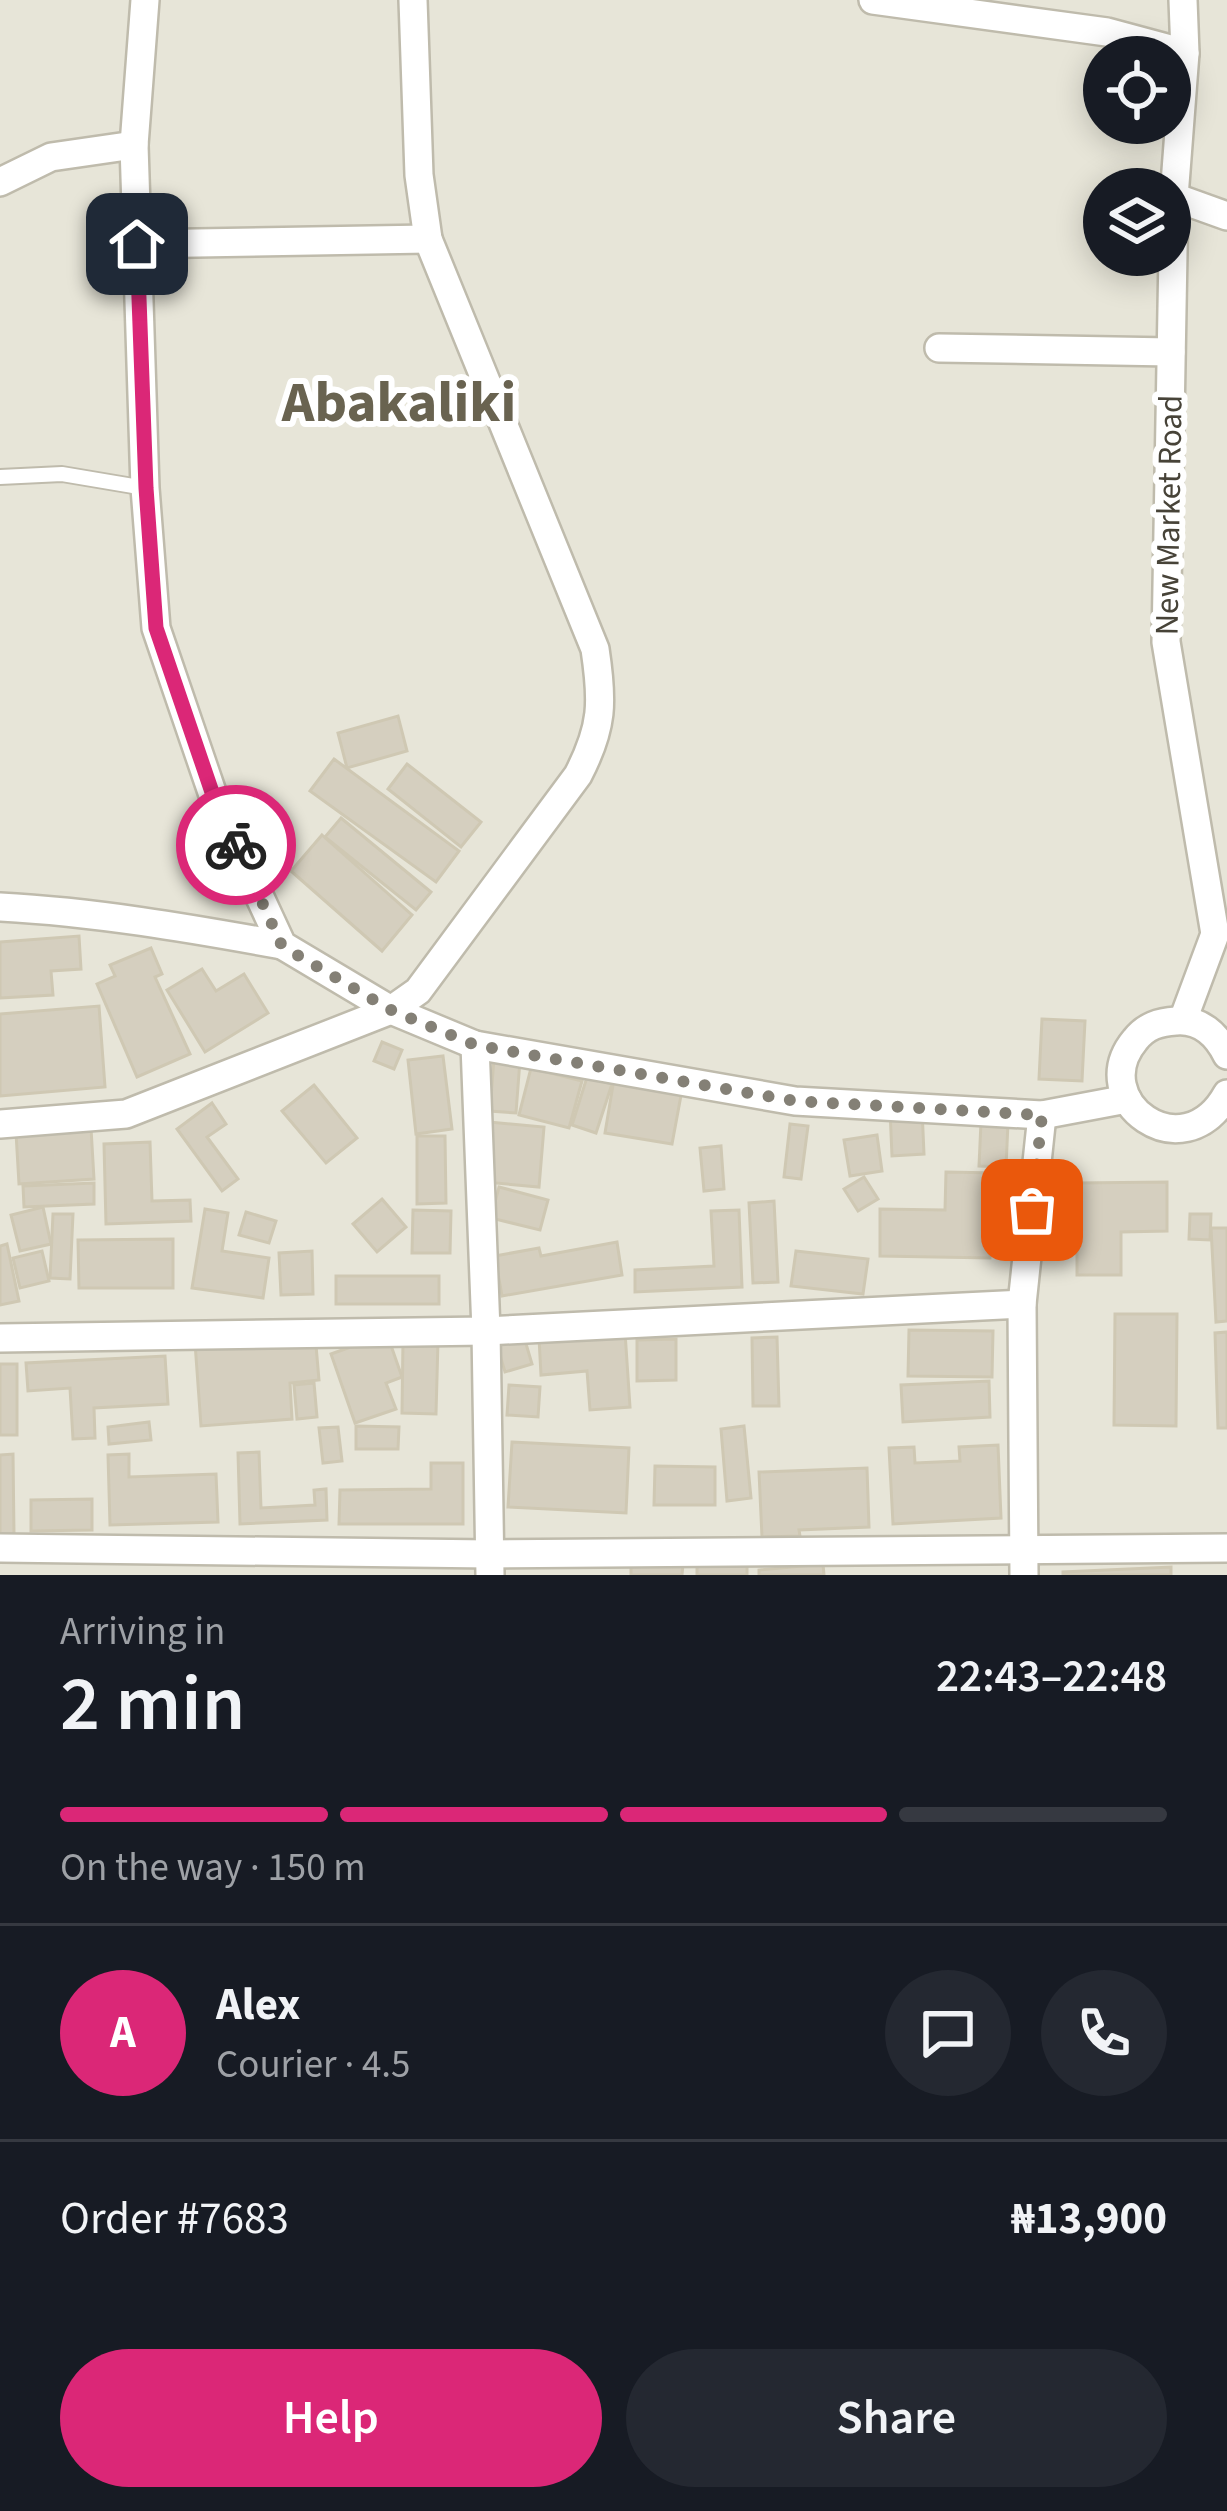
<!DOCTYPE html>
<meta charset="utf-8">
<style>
body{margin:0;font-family:"Source Sans 3",sans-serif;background:#242831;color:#f1f3f6;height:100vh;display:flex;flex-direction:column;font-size:45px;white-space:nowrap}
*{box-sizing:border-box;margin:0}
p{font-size:39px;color:#9ea1a6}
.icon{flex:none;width:66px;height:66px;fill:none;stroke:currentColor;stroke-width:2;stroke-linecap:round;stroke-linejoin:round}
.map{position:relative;height:1575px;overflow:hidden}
.side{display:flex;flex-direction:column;background:#171b24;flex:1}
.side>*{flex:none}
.controls{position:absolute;left:1083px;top:36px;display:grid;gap:24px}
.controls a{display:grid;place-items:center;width:108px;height:108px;border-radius:50%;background:#171b24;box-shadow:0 6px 30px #0003;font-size:60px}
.pin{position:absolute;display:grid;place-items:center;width:102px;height:102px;color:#fff;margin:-51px;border-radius:24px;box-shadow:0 6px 18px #0006}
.courier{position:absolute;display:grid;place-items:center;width:120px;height:120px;margin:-60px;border:9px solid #db2777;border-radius:50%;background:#fff;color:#222;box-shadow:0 3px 15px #0007}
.summary em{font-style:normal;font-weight:600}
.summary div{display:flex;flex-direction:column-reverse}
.summary{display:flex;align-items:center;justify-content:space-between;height:204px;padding:0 60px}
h1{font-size:78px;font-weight:600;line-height:90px}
.bar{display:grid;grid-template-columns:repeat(4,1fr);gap:18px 12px;align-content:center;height:144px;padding:0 60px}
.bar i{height:15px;border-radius:9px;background:#363941}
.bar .selected{background:#db2777}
.bar p{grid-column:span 4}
.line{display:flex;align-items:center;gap:30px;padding:0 60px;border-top:3px solid #363941}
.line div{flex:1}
.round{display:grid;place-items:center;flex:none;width:126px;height:126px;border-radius:63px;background:#242831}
.primary-button{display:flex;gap:24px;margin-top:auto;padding:24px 60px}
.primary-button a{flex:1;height:138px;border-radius:72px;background:#db2777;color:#fff;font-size:48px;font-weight:600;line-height:138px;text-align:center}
.primary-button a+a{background:#242831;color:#f1f3f6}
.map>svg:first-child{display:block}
.residential{fill:#e7e5d8;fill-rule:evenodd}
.building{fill:#d5cfbf;stroke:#cfc8b3;stroke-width:3}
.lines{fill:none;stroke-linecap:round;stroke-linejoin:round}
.lane-casing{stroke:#bfbbac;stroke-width:18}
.street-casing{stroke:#bfbbac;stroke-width:32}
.lane{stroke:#fff;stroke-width:14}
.street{stroke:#fff;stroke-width:27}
.done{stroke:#848076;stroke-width:12;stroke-dasharray:0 21.6}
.route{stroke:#db2777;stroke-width:15}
.labels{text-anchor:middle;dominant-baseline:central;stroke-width:12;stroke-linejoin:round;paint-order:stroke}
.street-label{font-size:33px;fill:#474338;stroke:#fff}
.town-label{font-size:57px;font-weight:bold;fill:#696350;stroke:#fff}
</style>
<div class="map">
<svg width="1227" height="1575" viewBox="0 0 1227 1575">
<rect width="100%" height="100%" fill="#f4f2e9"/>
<!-- residential -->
<path class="residential" d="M0,0H1227V1575H0ZM1104,57H1170V123H1104ZM1104,189H1170V255H1104Z"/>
<!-- building -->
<g class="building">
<polygon points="398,716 407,751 347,768 338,733"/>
<polygon points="334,759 459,851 436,882 310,791"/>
<polygon points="407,764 481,822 461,847 388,789"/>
<polygon points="341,818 431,892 416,910 325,837"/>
<polygon points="322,835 412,915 382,951 291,871"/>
<polygon points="79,936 81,969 51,971 53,995 0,998 0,942"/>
<polygon points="151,948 162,974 155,977 190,1054 137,1077 97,984 115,976 110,965"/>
<polygon points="202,969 216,991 244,974 268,1013 205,1052 167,990"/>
<polygon points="99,1006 105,1087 0,1096 0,1014"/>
<polygon points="1042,1019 1085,1021 1082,1081 1039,1079"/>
<polygon points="382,1042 402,1050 394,1069 374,1061"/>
<polygon points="443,1056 452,1129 416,1134 408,1060"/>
<polygon points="494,1058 520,1060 516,1113 490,1111"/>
<polygon points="531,1068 582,1081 569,1128 519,1115"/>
<polygon points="587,1077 612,1084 596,1133 572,1125"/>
<polygon points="614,1079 682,1090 672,1144 605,1133"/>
<polygon points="314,1085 357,1138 326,1163 282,1111"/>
<polygon points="212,1103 226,1124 207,1137 238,1179 222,1191 177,1129"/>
<polygon points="922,1109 924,1154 892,1156 890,1110"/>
<polygon points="489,1122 544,1127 539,1187 484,1182"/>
<polygon points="981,1122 1008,1123 1006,1167 979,1166"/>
<polygon points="790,1124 808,1126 801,1179 784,1177"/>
<polygon points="91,1128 94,1179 19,1184 16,1133"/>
<polygon points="877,1135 882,1171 850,1176 844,1140"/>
<polygon points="417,1136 445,1136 446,1203 417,1204"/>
<polygon points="150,1142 152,1201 190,1200 191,1221 106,1224 104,1144"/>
<polygon points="721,1146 724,1189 704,1191 700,1148"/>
<polygon points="946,1172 996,1173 990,1258 880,1256 880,1209 945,1210"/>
<polygon points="864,1177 878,1199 858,1211 844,1189"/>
<polygon points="1167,1182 1167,1231 1121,1232 1121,1275 1077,1275 1077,1183"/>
<polygon points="94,1183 94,1204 24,1207 23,1186"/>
<polygon points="499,1187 548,1200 540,1230 491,1218"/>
<polygon points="382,1199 406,1227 377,1252 353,1224"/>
<polygon points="774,1201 778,1282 753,1283 749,1203"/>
<polygon points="43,1207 51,1244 20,1251 11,1215"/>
<polygon points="205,1209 228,1213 222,1251 269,1258 263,1298 192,1288"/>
<polygon points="413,1210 451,1211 450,1253 412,1253"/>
<polygon points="739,1210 742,1287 635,1292 635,1270 714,1266 711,1211"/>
<polygon points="246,1212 276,1221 269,1243 239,1235"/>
<polygon points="53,1214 73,1214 70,1279 50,1278"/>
<polygon points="1190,1214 1211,1214 1210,1240 1189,1239"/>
<polygon points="1211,1228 1227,1228 1227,1321 1216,1322"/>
<polygon points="173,1239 173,1288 79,1288 78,1240"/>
<polygon points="617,1242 622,1275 502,1296 495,1256 539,1248 541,1256"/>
<polygon points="7,1244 19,1301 0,1305 0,1246"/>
<polygon points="42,1251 49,1281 20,1288 13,1258"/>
<polygon points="312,1251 313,1294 281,1295 279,1253"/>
<polygon points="796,1251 868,1259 863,1294 791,1286"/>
<rect x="336" y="1276" width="103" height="28"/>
<polygon points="1115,1314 1177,1314 1176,1426 1114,1425"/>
<polygon points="909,1330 993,1331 992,1377 908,1376"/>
<polygon points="625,1332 630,1407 590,1410 587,1371 541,1375 539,1338"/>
<polygon points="1227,1332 1227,1428 1218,1428 1215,1333"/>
<polygon points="315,1334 319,1380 290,1383 292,1419 201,1426 195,1343"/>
<polygon points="387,1334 402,1377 386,1383 396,1409 355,1423 331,1354"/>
<polygon points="524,1337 532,1364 505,1372 497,1345"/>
<polygon points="777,1337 779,1406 753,1406 752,1338"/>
<polygon points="676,1339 676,1380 637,1381 637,1340"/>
<polygon points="403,1340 438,1341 436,1414 402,1413"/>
<polygon points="165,1356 168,1404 94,1408 95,1438 73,1439 70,1388 28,1391 26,1363"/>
<rect x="0" y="1364" width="17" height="71"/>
<polygon points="989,1381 990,1417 903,1422 901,1385"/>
<polygon points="314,1383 317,1417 297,1419 294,1385"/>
<polygon points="509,1385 540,1387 538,1417 507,1415"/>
<polygon points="149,1422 151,1440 109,1444 108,1427"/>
<polygon points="356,1426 399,1427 398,1449 356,1449"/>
<polygon points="744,1426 751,1498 727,1501 721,1429"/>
<polygon points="338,1427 342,1461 323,1463 319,1428"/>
<polygon points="512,1442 629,1448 626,1513 508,1507"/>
<polygon points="998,1445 1001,1518 893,1524 889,1448 914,1447 915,1463 960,1461 959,1447"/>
<polygon points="259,1452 261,1508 315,1505 314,1490 326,1489 327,1520 240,1524 238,1453"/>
<polygon points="13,1454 14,1534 0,1535 0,1455"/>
<polygon points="129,1454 129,1477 216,1474 218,1522 110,1525 108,1455"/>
<polygon points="431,1463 463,1463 463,1524 339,1524 340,1490 431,1489"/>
<polygon points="655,1466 715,1467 715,1505 654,1505"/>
<polygon points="867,1468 869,1527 799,1530 800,1536 762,1537 759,1472"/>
<polygon points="92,1499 92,1530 31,1531 31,1500"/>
<rect x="697" y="1562" width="50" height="13"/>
<polygon points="631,1564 683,1564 682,1575 631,1575"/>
<polygon points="823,1564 824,1575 759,1575 759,1570"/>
<polygon points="1171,1567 1171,1575 1063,1575 1063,1572"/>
</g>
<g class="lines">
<defs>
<polyline id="lane" points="0,477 62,474 145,488"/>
<g id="street">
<polyline points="145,0 134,145 145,488 156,628 214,798 282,945 391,1010 475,1045 795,1101 1042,1115 1127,1099"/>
<polyline points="873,0 1107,32 1185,53"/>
<polyline points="0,182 51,157 134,145"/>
<polyline points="1174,197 1227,216"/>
<polyline points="137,244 428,239"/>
<polyline points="939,348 1171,352"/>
<path d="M0,907C95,912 188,928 282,945"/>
<polyline points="1183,1020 1215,934 1166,642 1174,197 1185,53 1183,0"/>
<polyline points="475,1045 486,1331 490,1575"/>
<path d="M1227,1055C1217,1035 1200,1019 1176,1021C1159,1022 1146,1026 1135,1040C1085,1100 1183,1173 1227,1094"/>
<path d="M0,1124L126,1114L391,1010L418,991L578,775C603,727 603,702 595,649L428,239L419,175L413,0"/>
<polyline points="0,1338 486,1331 1022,1304"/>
<polyline points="0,1548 490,1554 1227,1548"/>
<polyline points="1024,1575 1022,1304 1042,1115"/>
</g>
</defs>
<!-- lane casing -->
<use href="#lane" class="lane-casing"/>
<!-- street casing -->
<use href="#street" class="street-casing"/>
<!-- lane -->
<use href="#lane" class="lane"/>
<!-- street -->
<use href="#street" class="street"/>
</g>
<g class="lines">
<!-- done -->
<polyline class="done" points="236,845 282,946 391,1010 475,1045 795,1101 1042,1115 1032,1210"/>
<!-- route -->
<polyline class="route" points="137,244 146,488 156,628 214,798 236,845"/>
</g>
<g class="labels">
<!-- street labels -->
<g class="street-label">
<text transform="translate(1169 515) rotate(-89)">New Market Road</text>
</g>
<!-- town labels -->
<g class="town-label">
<text x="399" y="403">Abakaliki</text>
</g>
</g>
</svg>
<div class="controls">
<a><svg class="icon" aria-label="locate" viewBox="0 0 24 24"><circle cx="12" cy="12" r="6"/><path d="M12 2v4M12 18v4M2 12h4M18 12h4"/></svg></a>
<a><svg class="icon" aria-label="layers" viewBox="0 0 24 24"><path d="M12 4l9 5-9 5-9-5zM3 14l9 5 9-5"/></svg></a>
</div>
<div class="pin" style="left:1032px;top:1210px;background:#ea580c"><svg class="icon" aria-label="bag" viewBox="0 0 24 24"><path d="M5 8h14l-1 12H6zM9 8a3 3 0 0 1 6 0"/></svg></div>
<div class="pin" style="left:137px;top:244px;background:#1f2937"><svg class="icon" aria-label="home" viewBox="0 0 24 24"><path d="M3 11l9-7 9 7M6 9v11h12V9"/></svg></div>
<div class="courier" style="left:236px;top:845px"><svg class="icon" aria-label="bike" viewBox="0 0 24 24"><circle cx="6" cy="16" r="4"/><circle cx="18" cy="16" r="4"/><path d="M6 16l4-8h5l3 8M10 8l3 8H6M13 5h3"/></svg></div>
</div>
<section class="side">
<div class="summary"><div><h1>2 min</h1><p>Arriving in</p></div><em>22:43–22:48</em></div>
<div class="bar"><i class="selected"></i><i class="selected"></i><i class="selected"></i><i></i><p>On the way · 150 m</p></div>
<div class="line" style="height:216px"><b class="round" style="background:#db2777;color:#fff">A</b><div><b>Alex</b><p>Courier · 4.5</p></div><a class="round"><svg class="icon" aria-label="chat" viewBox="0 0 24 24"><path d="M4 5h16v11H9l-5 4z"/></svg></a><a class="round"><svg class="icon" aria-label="phone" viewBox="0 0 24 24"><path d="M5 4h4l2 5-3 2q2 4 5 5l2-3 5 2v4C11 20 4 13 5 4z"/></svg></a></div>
<div class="line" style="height:156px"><div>Order #7683</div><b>₦13,900</b></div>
<div class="primary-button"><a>Help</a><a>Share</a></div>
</section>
